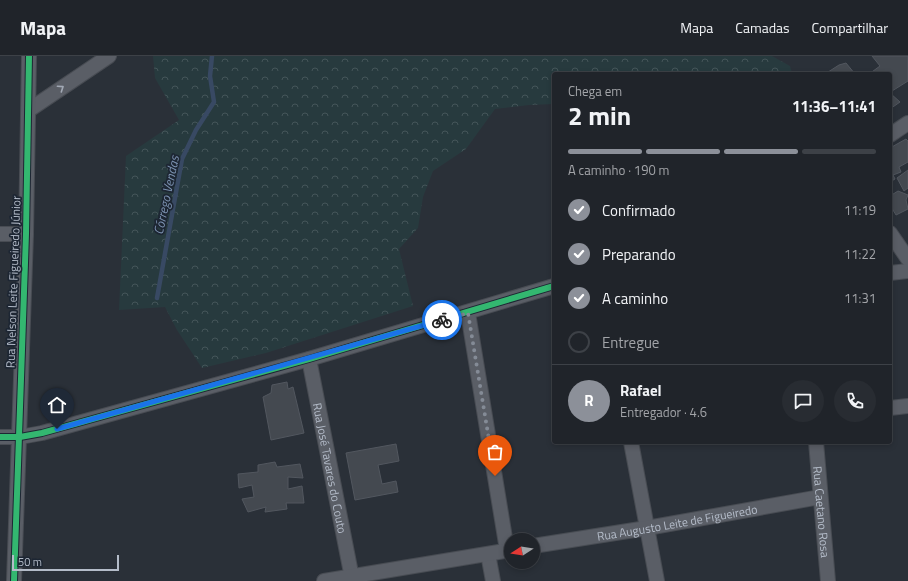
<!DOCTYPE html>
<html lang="pt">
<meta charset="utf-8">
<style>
body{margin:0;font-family:"Titillium Web",sans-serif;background:#282c32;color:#f1f3f6;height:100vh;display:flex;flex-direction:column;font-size:15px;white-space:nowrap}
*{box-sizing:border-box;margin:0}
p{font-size:13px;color:#a2a4a8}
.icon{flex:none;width:22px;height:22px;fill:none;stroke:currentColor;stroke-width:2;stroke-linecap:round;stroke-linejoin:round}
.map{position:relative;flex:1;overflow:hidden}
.side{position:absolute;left:552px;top:16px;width:340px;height:372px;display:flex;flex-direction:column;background:#20242a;border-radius:4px;box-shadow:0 2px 6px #0003,0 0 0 1px #3d4147}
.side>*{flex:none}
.needle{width:26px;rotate:258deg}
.fabs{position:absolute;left:504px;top:477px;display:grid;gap:8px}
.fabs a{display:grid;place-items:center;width:36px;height:36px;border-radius:50%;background:#20242a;box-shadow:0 2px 6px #0003,0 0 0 1px #3d4147;font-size:20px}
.scale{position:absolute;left:12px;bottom:10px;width:107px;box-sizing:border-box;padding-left:4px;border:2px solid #b4bcc9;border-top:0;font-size:11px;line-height:14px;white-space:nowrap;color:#b4bcc9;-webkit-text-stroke:3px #1d2633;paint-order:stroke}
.pin{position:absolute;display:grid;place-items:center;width:34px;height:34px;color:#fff;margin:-41px -17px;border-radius:50% 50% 50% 0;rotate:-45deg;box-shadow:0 0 4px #0007}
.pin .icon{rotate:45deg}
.courier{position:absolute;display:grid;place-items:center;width:40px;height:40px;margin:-20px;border:3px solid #1a73e8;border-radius:50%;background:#fff;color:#222;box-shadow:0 1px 5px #0007}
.headline em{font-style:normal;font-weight:700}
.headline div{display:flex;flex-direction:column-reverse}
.headline{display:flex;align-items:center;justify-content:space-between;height:68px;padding:0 16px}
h1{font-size:26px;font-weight:700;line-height:30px}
.bar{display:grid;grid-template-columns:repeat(4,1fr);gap:6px 4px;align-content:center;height:48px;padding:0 16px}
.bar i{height:5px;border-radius:3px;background:#3d4147}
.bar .selected{background:#8c9099}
.bar p{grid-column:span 4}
.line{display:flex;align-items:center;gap:10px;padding:0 16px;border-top:1px solid #3d4147}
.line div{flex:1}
.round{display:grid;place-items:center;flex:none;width:42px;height:42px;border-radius:21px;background:#282c32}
ol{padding:0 16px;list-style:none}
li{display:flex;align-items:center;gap:12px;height:44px}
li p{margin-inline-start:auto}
li .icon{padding:4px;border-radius:50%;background:#8c9099;color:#fff;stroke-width:4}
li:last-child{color:#a2a4a8}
li i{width:22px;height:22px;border:2px solid #3d4147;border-radius:50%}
header{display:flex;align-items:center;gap:24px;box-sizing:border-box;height:56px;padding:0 20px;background:#20242a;border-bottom:1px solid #3d4147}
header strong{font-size:19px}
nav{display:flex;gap:22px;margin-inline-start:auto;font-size:14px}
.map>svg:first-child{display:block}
.forest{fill:url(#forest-crowns)}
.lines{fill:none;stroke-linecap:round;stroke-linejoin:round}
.stream{stroke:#384963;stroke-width:4.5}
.building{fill:#444950;stroke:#52575f}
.minor-casing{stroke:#484c53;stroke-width:16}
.minor{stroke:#5a5e66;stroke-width:14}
.cycleway-casing{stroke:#1d2633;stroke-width:8}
.cycleway{stroke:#33b770;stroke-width:6}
.oneway{stroke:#a2a9b5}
.done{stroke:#848b96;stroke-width:4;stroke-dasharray:0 7.2}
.route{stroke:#1a73e8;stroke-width:5}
.labels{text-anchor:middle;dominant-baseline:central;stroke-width:3.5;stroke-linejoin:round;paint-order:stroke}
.street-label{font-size:12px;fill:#b4bcc9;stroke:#1d2633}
.water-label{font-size:13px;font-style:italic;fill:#7c92b1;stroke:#1d2633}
</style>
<header>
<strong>Mapa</strong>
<nav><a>Mapa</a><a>Camadas</a><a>Compartilhar</a></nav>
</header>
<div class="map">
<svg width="908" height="525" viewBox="0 0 908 525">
<defs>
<pattern id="forest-crowns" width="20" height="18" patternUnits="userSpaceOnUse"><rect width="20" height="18" fill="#273a3e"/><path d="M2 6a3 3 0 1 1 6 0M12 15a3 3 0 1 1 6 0" fill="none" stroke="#445559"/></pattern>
</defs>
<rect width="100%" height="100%" fill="#2a3038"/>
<!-- forest -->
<polygon class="forest" points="153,0 772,0 790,10 792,18 554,18 554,48 529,49 495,53 466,93 433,115 423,141 418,172 399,193 413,250 266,297 202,312 177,274 165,251 119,254 126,100 179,64 155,22"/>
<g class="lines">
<!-- stream -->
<polyline class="stream" points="157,242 182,103 196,74 214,46 210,20 212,0"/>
</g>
<!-- building -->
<g class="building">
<polygon points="872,0 908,0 908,25 892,35 890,31 890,18 869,18 880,10"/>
<polygon points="846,7 855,18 825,18 839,9"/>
<polygon points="890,37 900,46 890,53"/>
<polygon points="906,83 908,85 908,106 899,111 901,116 893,119 895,123 890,126 890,92"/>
<polygon points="908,114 908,132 904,135 897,122"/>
<polygon points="898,135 908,139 906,144 908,153 896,159 890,149 890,140"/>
<polygon points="287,326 288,333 293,331 304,377 271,384 263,341 271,337 272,329"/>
<polygon points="396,388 399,405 378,409 382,428 396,425 398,436 355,444 346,397"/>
<polygon points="275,406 277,411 300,408 303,422 288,421 288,433 302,430 304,447 286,447 287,453 265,456 266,451 248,456 242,443 254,441 252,429 239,432 238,418 258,416 258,409"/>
</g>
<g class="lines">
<defs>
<g id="minor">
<polyline points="29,54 109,0"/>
<polyline points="890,79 908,67"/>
<polyline points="890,177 908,203"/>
<polyline points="0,178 26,178"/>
<polyline points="890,217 908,215"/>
<polyline points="468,257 507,494"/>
<path id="s1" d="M309,303L352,522"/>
<polyline points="890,352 908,350"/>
<polyline points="0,381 20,381 42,377 309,303 554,230"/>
<polyline points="631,386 657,525"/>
<path id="s2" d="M816,386L828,525"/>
<path id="s3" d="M533,490L647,472L820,441"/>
<polyline points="488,498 493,525"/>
<polyline points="14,525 26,178 29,0"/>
<polyline points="324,525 511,494"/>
</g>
</defs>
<!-- minor casing -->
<use href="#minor" class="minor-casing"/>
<!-- minor -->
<use href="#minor" class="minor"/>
<defs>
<g id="cycleway">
<polyline points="0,381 20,381 42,377 309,303 554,230"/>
<polyline points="14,525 26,178 29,0"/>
</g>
</defs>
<!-- cycleway casing -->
<use href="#cycleway" class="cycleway-casing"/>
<!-- cycleway -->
<use href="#cycleway" class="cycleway"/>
</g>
<!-- one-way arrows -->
<defs><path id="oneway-chevron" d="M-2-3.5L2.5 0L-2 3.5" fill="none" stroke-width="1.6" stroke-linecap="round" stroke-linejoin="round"/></defs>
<use class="oneway" href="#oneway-chevron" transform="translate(61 32) rotate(-34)"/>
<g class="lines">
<!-- done -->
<polyline class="done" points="442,264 468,257 495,420"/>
<!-- route -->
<polyline class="route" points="57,373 442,264"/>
</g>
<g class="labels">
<!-- street labels -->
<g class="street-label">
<text transform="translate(13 226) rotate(-88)">Rua Nelson Leite Figueiredo Júnior</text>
<text stroke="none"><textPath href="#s1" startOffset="111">Rua José Tavares do Couto</textPath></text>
<text stroke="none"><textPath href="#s2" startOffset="70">Rua Caetano Rosa</textPath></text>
<text stroke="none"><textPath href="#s3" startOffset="146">Rua Augusto Leite de Figueiredo</textPath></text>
</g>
<!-- water labels -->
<g class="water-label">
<text transform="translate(166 139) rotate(-78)">Córrego Vendas</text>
</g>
</g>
</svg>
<div class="fabs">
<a><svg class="needle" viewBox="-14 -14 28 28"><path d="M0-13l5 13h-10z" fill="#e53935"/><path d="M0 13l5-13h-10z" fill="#a2a4a8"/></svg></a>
</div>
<div class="scale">50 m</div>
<div class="pin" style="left:495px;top:420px;background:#ea580c"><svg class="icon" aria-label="bag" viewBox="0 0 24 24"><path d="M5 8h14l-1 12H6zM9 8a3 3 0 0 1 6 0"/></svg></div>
<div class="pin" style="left:57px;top:373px;background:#1f2937"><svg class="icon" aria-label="home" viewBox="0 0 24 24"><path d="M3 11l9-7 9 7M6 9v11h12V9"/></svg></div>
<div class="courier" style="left:442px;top:264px"><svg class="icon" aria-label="bike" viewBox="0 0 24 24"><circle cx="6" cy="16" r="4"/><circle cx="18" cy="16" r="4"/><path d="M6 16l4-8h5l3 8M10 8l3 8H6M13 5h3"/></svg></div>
<section class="side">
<div class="headline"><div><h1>2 min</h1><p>Chega em</p></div><em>11:36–11:41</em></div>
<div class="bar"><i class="selected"></i><i class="selected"></i><i class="selected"></i><i></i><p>A caminho · 190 m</p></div>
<ol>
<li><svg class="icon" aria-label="check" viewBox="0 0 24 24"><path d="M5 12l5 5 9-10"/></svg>Confirmado<p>11:19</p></li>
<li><svg class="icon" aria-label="check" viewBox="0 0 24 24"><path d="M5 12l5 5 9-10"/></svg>Preparando<p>11:22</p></li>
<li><svg class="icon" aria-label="check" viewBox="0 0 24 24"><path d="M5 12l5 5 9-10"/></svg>A caminho<p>11:31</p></li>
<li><i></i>Entregue</li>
</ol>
<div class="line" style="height:72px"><b class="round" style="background:#8c9099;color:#fff">R</b><div><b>Rafael</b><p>Entregador · 4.6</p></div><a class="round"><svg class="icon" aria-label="chat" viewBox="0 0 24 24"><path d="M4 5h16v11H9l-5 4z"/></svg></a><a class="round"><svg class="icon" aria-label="phone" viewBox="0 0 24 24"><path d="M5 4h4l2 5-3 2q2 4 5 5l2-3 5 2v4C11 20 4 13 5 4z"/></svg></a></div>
</section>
</div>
